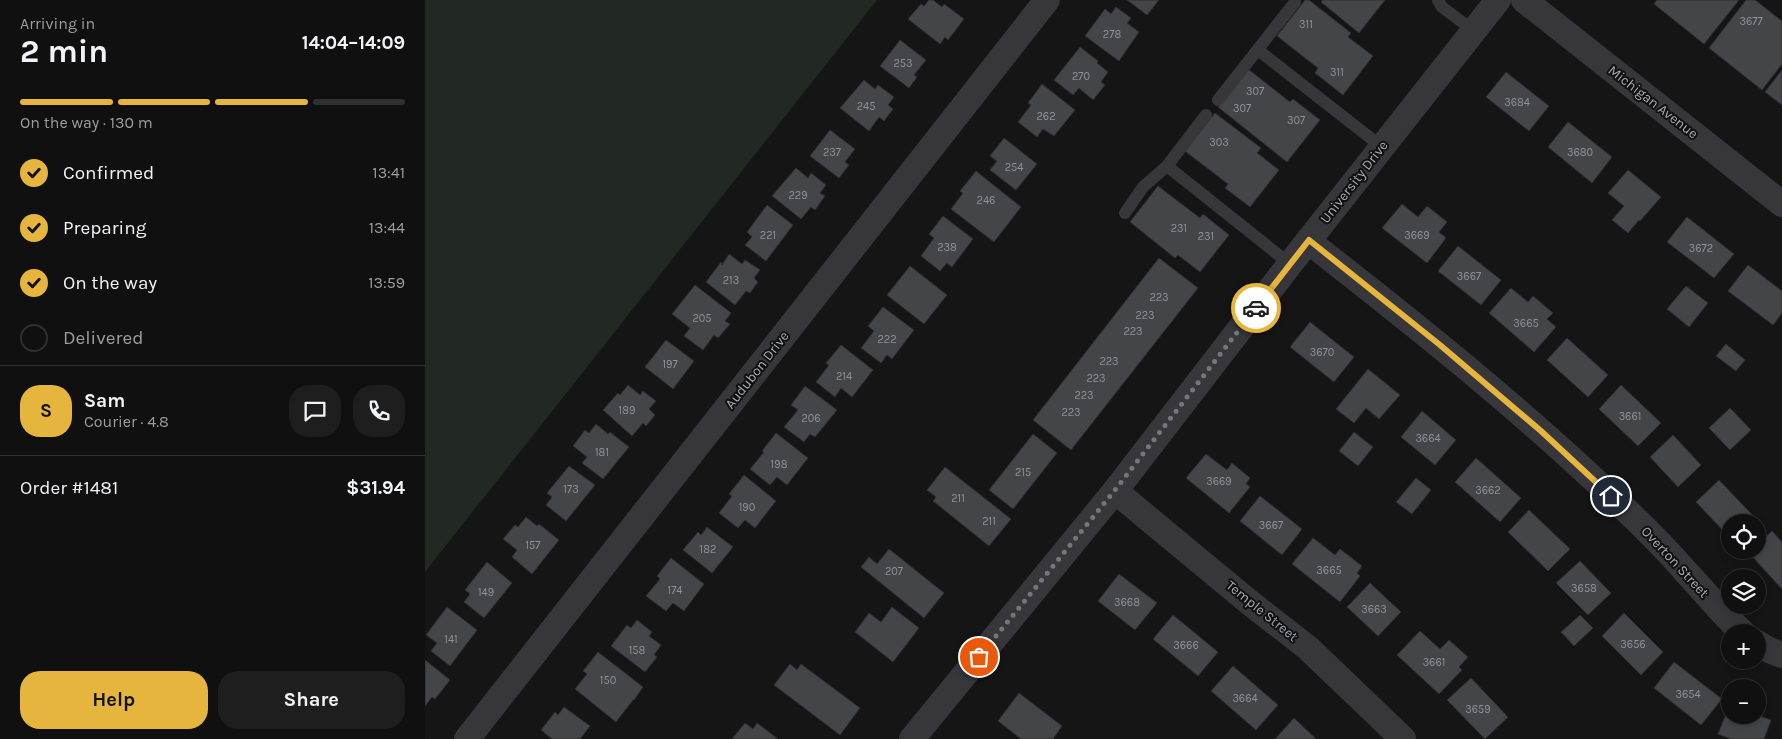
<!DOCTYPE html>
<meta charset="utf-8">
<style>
body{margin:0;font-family:Karla,sans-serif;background:#1e1e1e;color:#f1f3f6;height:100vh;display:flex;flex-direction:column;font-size:19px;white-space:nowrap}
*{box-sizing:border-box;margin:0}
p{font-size:16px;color:#9c9d9f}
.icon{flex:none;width:28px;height:28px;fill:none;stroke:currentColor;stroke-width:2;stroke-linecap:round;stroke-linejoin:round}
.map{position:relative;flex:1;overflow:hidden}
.drawer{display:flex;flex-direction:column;background:#101010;width:425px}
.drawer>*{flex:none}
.fabs{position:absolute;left:1296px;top:514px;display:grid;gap:10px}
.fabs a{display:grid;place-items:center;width:45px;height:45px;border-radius:50%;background:#101010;box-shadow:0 2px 8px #0003,0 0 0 1px #303030;font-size:25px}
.pin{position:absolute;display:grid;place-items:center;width:42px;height:42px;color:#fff;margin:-21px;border:2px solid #fff;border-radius:50%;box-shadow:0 1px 5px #0007}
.courier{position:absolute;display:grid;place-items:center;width:50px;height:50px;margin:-25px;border:4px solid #e6b53d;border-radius:50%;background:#fff;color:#222;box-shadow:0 1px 6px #0007}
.overview em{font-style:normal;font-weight:700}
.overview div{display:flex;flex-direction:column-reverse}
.overview{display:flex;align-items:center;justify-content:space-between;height:85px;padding:0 20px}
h1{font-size:32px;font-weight:700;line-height:38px}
.bar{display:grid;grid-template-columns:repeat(4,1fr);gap:8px 5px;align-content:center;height:60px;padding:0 20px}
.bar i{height:6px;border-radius:4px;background:#303030}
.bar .selected{background:#e6b53d}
.bar p{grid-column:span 4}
.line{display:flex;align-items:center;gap:12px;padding:0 20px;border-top:1px solid #303030}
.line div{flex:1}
.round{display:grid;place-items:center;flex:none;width:52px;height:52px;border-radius:20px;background:#1e1e1e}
ol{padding:0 20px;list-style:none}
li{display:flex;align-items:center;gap:15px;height:55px}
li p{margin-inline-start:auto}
li .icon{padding:5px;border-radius:50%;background:#e6b53d;color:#111;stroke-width:4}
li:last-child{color:#9c9d9f}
li i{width:28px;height:28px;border:2px solid #303030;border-radius:50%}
.cta{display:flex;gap:10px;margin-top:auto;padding:10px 20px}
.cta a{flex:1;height:58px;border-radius:20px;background:#e6b53d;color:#111;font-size:20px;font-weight:700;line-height:58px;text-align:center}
.cta a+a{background:#1e1e1e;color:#f1f3f6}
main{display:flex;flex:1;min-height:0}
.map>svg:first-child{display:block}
.green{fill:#212922}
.building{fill:#444549;stroke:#2f2f32}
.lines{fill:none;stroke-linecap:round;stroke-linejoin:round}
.service{stroke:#36363b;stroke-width:12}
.minor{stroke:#36363b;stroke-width:26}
.done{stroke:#74767e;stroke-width:5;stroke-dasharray:0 9}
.route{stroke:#e6b53d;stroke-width:6}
.labels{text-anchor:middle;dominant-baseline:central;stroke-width:4;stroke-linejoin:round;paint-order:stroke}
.number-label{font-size:11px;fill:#8e929b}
.street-label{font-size:14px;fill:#a7abb6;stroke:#101011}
</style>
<main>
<section class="drawer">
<div class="overview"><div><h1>2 min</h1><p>Arriving in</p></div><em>14:04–14:09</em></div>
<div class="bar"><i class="selected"></i><i class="selected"></i><i class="selected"></i><i></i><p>On the way · 130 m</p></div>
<ol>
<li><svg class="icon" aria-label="check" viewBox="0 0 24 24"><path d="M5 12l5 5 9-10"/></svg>Confirmed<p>13:41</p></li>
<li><svg class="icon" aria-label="check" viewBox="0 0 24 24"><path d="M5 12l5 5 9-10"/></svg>Preparing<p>13:44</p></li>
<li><svg class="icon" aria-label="check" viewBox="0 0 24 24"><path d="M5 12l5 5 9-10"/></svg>On the way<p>13:59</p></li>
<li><i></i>Delivered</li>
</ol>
<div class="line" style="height:90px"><b class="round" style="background:#e6b53d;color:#111">S</b><div><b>Sam</b><p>Courier · 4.8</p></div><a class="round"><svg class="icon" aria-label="chat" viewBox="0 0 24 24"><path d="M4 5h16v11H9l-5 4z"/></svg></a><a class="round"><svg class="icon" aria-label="phone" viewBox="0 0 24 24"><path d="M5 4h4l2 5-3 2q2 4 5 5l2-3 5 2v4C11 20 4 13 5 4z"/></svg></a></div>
<div class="line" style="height:65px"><div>Order #1481</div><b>$31.94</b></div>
<div class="cta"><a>Help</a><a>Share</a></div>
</section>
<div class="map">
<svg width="1357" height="739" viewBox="0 0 1357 739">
<rect width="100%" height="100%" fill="#151516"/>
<!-- green -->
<polygon class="green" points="0,0 452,0 0,572"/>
<!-- building -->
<g class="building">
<polygon points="504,0 508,0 517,7 519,4 539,19 523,40 520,37 515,44 483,19 496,4 499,6"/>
<polygon points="702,0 734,0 722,15"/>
<polygon points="880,0 884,0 926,33 923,37 948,56 918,95 890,73 893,68 852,36"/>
<polygon points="898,0 960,0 934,33 896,2"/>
<polygon points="1232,0 1314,0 1279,44 1229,4"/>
<polygon points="1321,0 1330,0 1357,21 1357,64 1337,90 1284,48"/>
<polygon points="691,7 706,18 702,23 714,32 694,61 660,36 680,9 686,14"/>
<polygon points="475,40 501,60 489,75 492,77 484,88 455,66"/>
<polygon points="655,47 673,61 672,63 683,72 676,82 680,85 668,100 654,88 648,95 629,80"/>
<polygon points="823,69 865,102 868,99 895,120 862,162 793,107"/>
<polygon points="1357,70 1357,105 1340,92"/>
<polygon points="1081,72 1124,106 1104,131 1061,97"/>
<polygon points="439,80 450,89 453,85 469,97 463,105 468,109 459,121 454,117 444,131 415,108"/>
<polygon points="617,84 650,110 629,136 618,129 612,137 593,122 606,105 603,103"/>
<polygon points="790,113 836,148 832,153 854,170 825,207 800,188 803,184 760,151"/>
<polygon points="1143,122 1187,157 1167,183 1123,147"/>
<polygon points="405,130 430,149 420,162 424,165 414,178 385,156"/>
<polygon points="579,138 612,164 591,190 565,170 572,161 565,156"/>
<polygon points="371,168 383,178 386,173 401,185 395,193 400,196 390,210 386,207 376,219 347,196"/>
<polygon points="1203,170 1236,197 1215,221 1214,220 1203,233 1187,220 1199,206 1183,193"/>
<polygon points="551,171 596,207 569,242 526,209 538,193 535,191"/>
<polygon points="733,186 775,218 778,214 804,235 775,272 753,255 750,258 705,222"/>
<polygon points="977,204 993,217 1002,206 1022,222 1014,232 1021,238 1002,263 957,228"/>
<polygon points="342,205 368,225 341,261 320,245 327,237 322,232"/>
<polygon points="518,216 548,239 527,267 522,263 515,271 496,256 509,238 504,234"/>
<polygon points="1262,217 1309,254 1289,278 1242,242"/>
<polygon points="1033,246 1076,280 1056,305 1013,271"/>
<polygon points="304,254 317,264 320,260 335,270 329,278 333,282 325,293 321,291 310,305 281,282 296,262 297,265"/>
<polygon points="734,258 773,288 646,450 608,420"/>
<polygon points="1323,265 1357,291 1357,313 1348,325 1303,291"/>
<polygon points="485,266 522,295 499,324 462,295"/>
<polygon points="270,285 306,313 300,321 305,324 293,338 289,335 278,350 259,336 265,328 247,314"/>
<polygon points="1261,286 1283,303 1264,327 1242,309"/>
<polygon points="1086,288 1103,302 1108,296 1128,313 1122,319 1131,327 1109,352 1064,313"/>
<polygon points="458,307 489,330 467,359 462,355 456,363 436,348 449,331 443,326"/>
<polygon points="885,322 929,357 909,382 865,347"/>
<polygon points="1142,338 1183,375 1163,397 1122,360"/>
<polygon points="241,340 269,361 248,389 220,367"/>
<polygon points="1301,344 1320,360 1311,371 1291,356"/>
<polygon points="416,345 448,370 427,397 416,388 410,397 391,382 404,365 401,363"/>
<polygon points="943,369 975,395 954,419 941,408 929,423 911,409"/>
<polygon points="203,385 215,395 218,391 231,401 224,409 230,415 221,426 218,423 207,436 178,410 193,393 195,395"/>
<polygon points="1196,385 1236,423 1213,446 1174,409"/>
<polygon points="380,386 412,410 390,437 385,434 379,442 359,427 373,410 366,405"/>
<polygon points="1305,408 1326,430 1305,450 1284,428"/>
<polygon points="997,411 1031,440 1010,465 976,437"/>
<polygon points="171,424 183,434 185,432 204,447 178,479 157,463 162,457 148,446 160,430 164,433"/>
<polygon points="929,432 948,447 933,466 914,451"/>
<polygon points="351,433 383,458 362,485 352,477 345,485 325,469 339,452 337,451"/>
<polygon points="608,434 632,453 588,509 564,490"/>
<polygon points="1248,435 1276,465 1253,487 1225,457"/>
<polygon points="781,454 802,470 807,463 825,478 821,484 825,487 804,513 761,478"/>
<polygon points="1051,458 1096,498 1075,522 1030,482"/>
<polygon points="144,466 170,485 141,521 121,505 127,497 122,493"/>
<polygon points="520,467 586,519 564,546 508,501 511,497 502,490"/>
<polygon points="319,475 351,501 330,528 320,520 313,528 294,513 307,496 304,494"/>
<polygon points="991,478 1006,490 987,514 971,502"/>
<polygon points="1294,480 1333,521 1331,522 1305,522 1305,538 1271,502"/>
<polygon points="835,496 877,529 857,555 815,521"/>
<polygon points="1104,510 1145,549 1123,571 1083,532"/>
<polygon points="101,517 112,526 114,524 134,540 107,574 87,557 92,550 78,539 90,525 93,527"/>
<polygon points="282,527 308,547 287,573 258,550 273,532 276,535"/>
<polygon points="1347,531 1357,542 1357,589 1324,553 1327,550 1332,550 1332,545"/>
<polygon points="888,538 910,555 915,549 937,566 932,573 935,576 915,602 867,564"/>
<polygon points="464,549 519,593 499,618 436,567 444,557 452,564"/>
<polygon points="246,558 279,584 259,611 248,603 241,611 221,596 235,579 232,576"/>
<polygon points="1155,561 1186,593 1163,615 1131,583"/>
<polygon points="62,562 87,583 59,618 39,602 45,594 40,590"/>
<polygon points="694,574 732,603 710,630 673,601"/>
<polygon points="945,583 976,612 953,636 922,607"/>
<polygon points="22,607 52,630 25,666 6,651 12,643 1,635"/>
<polygon points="467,607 494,628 468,662 430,632 444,613 456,622"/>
<polygon points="1199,613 1238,652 1216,675 1177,636"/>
<polygon points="748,615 793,652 773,676 728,639"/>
<polygon points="1155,615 1168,628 1149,646 1136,632"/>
<polygon points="212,620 227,632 224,636 236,645 229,655 232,657 220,672 186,646 202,625 206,628"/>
<polygon points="995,631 1015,649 1024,640 1043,657 1034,667 1037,670 1014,694 972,655"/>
<polygon points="173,652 218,687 209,700 208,700 191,722 150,689 162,674 158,671"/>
<polygon points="0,660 25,680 10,699 7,697 0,706"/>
<polygon points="1249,662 1297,699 1276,725 1229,688"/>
<polygon points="365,664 372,670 376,664 435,708 415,735 349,685"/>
<polygon points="808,666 853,705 831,730 786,691"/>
<polygon points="1046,678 1083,717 1060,739 1022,700"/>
<polygon points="594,693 637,726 628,739 596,739 573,721"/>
<polygon points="1305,704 1305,715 1332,715 1346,720 1339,739 1306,739 1293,734"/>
<polygon points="139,707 165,726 155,739 127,739 116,730 130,712 133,715"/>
<polygon points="869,718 891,739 850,739"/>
<polygon points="320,723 328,729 332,723 353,739 307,739"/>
</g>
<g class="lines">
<!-- service -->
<g class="service">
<polyline points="1013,0 1017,7 1049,31"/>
<polyline points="833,50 957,147"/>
<polyline points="793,100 870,2"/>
<polyline points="781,115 742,166 865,264"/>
<polyline points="700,213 718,187 742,166"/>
</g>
<!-- minor -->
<g class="minor">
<polyline points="1099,0 1357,204"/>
<path d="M883,241C992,326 1101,413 1200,509C1221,529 1242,550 1261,572C1280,592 1297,614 1317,632"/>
<polyline points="690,491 824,602 883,648 978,739"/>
<polyline points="1332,643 1344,650 1357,655"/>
<polyline points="42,739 622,0"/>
<polyline points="487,739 690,491 865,264 1073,0"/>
</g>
</g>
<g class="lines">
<!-- done -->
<polyline class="done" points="554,657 690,490 831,308"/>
<!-- route -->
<polyline class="route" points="831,308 884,240 1015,345 1116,431 1186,496"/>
</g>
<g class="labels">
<!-- number labels -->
<g class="number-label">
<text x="1326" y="21">3677</text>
<text x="881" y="24">311</text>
<text x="687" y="34">278</text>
<text x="478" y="63">253</text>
<text x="912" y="72">311</text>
<text x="656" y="76">270</text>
<text x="830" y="91">307</text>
<text x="1092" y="102">3684</text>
<text x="441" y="106">245</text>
<text x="817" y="108">307</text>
<text x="621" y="116">262</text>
<text x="871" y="120">307</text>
<text x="794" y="142">303</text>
<text x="407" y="152">237</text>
<text x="1155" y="152">3680</text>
<text x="589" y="167">254</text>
<text x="373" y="195">229</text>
<text x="561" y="200">246</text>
<text x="754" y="228">231</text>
<text x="343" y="235">221</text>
<text x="992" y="235">3669</text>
<text x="781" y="236">231</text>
<text x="522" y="247">238</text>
<text x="1276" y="248">3672</text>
<text x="1044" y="276">3667</text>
<text x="306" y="280">213</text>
<text x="734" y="297">223</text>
<text x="720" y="315">223</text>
<text x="277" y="318">205</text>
<text x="1101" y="323">3665</text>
<text x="708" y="331">223</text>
<text x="462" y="339">222</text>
<text x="897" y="352">3670</text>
<text x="684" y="361">223</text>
<text x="245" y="364">197</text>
<text x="419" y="376">214</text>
<text x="671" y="378">223</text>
<text x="659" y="395">223</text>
<text x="202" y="410">189</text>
<text x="646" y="412">223</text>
<text x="1205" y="416">3661</text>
<text x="386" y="418">206</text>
<text x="1003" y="438">3664</text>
<text x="177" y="452">181</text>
<text x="354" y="464">198</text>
<text x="598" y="472">215</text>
<text x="794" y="481">3669</text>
<text x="146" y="489">173</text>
<text x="1063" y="490">3662</text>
<text x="533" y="498">211</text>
<text x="322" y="507">190</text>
<text x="564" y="521">211</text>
<text x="846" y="525">3667</text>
<text x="108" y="545">157</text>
<text x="283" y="549">182</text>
<text x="904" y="570">3665</text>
<text x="469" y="571">207</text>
<text x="1159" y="588">3658</text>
<text x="250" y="590">174</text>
<text x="61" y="592">149</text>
<text x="702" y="602">3668</text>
<text x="949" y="609">3663</text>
<text x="26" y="639">141</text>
<text x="1208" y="644">3656</text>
<text x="761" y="645">3666</text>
<text x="212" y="650">158</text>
<text x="1009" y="662">3661</text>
<text x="183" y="680">150</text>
<text x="1263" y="694">3654</text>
<text x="820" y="698">3664</text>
<text x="1053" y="709">3659</text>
</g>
<!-- street labels -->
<g class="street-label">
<text transform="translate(1228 102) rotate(38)">Michigan Avenue</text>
<text transform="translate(929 182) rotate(-52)">University Drive</text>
<text transform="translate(332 370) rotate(-52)">Audubon Drive</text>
<text transform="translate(1250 562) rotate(47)">Overton Street</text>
<text transform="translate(837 611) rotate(39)">Temple Street</text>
</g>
</g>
</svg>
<div class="fabs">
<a><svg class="icon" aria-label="locate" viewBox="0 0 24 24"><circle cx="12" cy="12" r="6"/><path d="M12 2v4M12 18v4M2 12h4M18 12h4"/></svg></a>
<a><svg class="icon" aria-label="layers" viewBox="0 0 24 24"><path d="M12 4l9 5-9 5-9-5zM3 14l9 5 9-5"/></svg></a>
<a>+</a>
<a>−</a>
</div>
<div class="pin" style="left:554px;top:657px;background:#ea580c"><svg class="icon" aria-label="bag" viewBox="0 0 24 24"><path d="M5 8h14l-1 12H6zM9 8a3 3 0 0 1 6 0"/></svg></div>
<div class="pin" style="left:1186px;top:496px;background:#1f2937"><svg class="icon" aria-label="home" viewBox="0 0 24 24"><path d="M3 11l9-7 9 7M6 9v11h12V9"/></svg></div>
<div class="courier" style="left:831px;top:308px"><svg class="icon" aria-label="car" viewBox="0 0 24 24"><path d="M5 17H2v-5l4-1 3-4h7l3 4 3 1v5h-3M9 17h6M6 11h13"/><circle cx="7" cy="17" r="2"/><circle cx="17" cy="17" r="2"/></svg></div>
</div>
</main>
